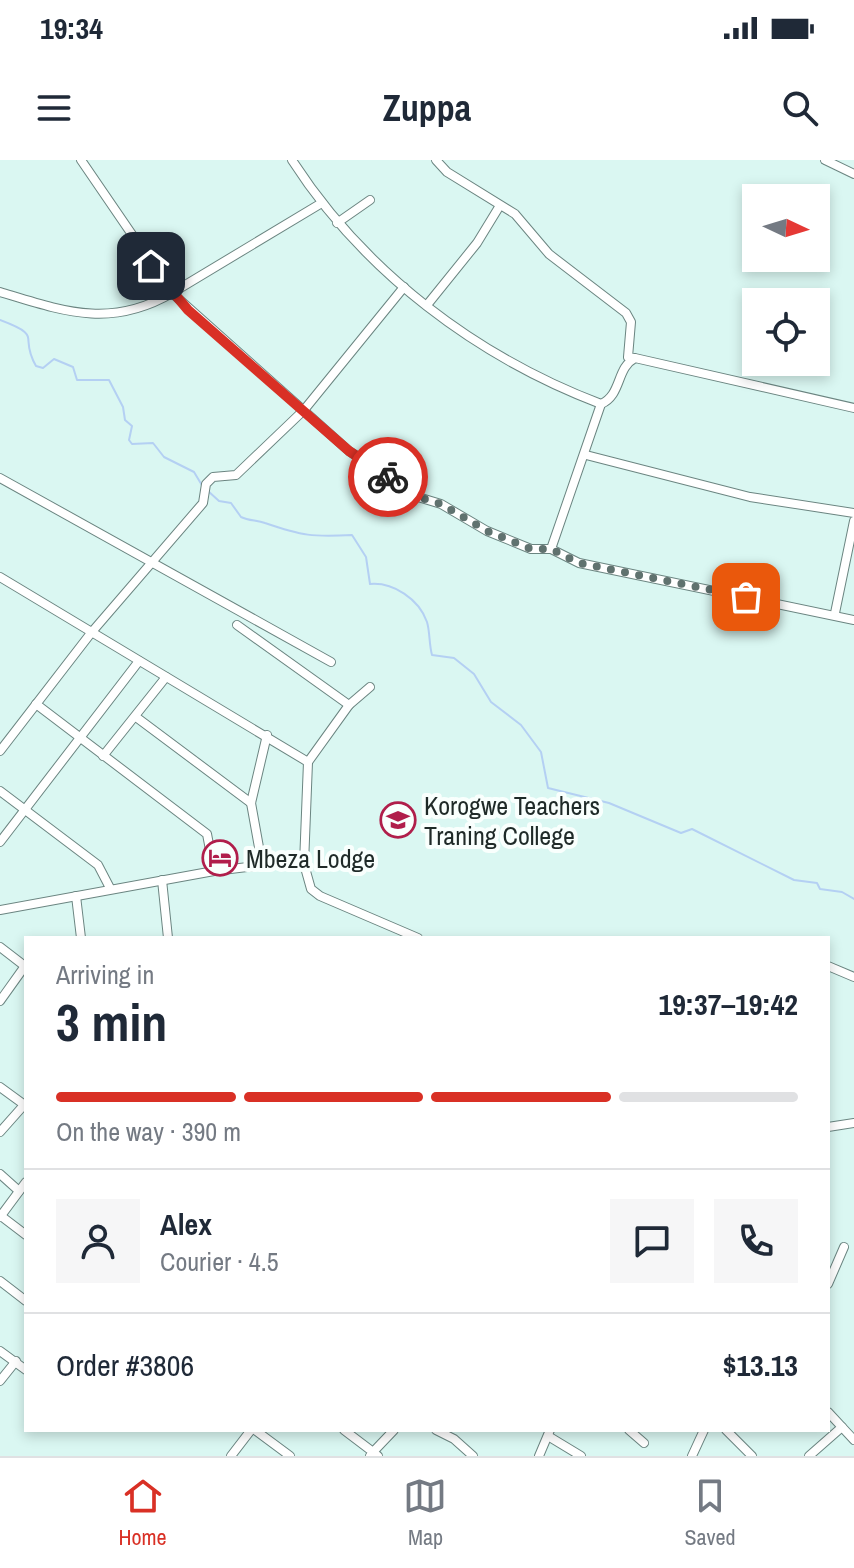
<!DOCTYPE html>
<meta charset="utf-8">
<style>
body{margin:0;font-family:"Archivo Narrow",sans-serif;background:#f6f6f7;color:#1f2937;height:100vh;display:flex;flex-direction:column;font-size:30px;white-space:nowrap}
*{box-sizing:border-box;margin:0}
p{font-size:26px;color:#747a83}
.icon{flex:none;width:44px;height:44px;fill:none;stroke:currentColor;stroke-width:2;stroke-linecap:round;stroke-linejoin:round}
.map{position:relative;flex:1;overflow:hidden}
.sheet{position:absolute;left:24px;top:776px;width:806px;height:496px;display:flex;flex-direction:column;background:#fff;border-radius:0px;box-shadow:0 4px 12px #0003}
.sheet>*{flex:none}
.needle{width:52px;rotate:94deg}
.tools{position:absolute;left:742px;top:24px;display:grid;gap:16px}
.tools a{display:grid;place-items:center;width:88px;height:88px;border-radius:0px;background:#fff;box-shadow:0 4px 12px #0003;font-size:40px}
.pin{position:absolute;display:grid;place-items:center;width:68px;height:68px;color:#fff;margin:-34px;border-radius:16px;box-shadow:0 4px 12px #0006}
.courier{position:absolute;display:grid;place-items:center;width:80px;height:80px;margin:-40px;border:6px solid #d93025;border-radius:50%;background:#fff;color:#222;box-shadow:0 2px 10px #0007}
.headline em{font-style:normal;font-weight:700}
.headline div{display:flex;flex-direction:column-reverse}
.headline{display:flex;align-items:center;justify-content:space-between;height:136px;padding:0 32px}
h1{font-size:52px;font-weight:700;line-height:60px}
.bar{display:grid;grid-template-columns:repeat(4,1fr);gap:12px 8px;align-content:center;height:96px;padding:0 32px}
.bar i{height:10px;border-radius:6px;background:#e0e1e3}
.bar .current{background:#d93025}
.bar p{grid-column:span 4}
.line{display:flex;align-items:center;gap:20px;padding:0 32px;border-top:2px solid #e0e1e3}
.line div{flex:1}
.round{display:grid;place-items:center;flex:none;width:84px;height:84px;border-radius:0px;background:#f6f6f7}
.status{display:flex;justify-content:space-between;align-items:center;height:56px;padding:0 40px;background:#fff;direction:ltr}
.status svg{height:22px;fill:currentColor}
header{display:flex;justify-content:space-between;align-items:center;height:104px;padding:0 32px;background:#fff;font-size:36px;font-weight:700}
.dock{display:flex;justify-content:space-around;align-items:center;height:112px;border-top:2px solid #e0e1e3;background:#fff;font-size:22px;color:#747a83}
.dock a{display:grid;justify-items:center;gap:4px}
.dock .current{color:#d93025}
.map>svg:first-child{display:block}
.lines{fill:none;stroke-linecap:round;stroke-linejoin:round}
.stream{stroke:#b4d0f3;stroke-width:2}
.minor-casing{stroke:#6b8581;stroke-width:10}
.minor{stroke:#fff;stroke-width:8}
.done{stroke:#60726f;stroke-width:8;stroke-dasharray:0 14.4}
.route{stroke:#d93025;stroke-width:10}
.labels{text-anchor:middle;dominant-baseline:central;stroke-width:8;stroke-linejoin:round;paint-order:stroke}
.poi-label{font-size:26px;fill:#1f2a28;stroke:#f9fffd;text-anchor:start}
</style>
<div class="status"><b>19:34</b><svg viewBox="0 0 49 12"><path d="M0 12V9h3v3zM5 12V6h3v6zM10 12V3h3v9zM15 12V0h3v12zM26 1h20v11H26zM47 4h2v5h-2z"/></svg></div>
<header><svg class="icon" aria-label="menu" viewBox="0 0 24 24"><path d="M4 6h16M4 12h16M4 18h16"/></svg>Zuppa<svg class="icon" aria-label="search" viewBox="0 0 24 24"><circle cx="10" cy="10" r="6"/><path d="M15 15l6 6"/></svg></header>
<div class="map">
<svg width="854" height="1296" viewBox="0 0 854 1296">
<rect width="100%" height="100%" fill="#daf7f2"/>
<g class="lines">
<!-- stream -->
<g class="stream">
<path d="M0,160C45,177 18,175 36,206L43,208L54,199L73,207L77,220H109L123,247L125,260L132,266L129,280L132,284L153,283L164,297L194,312L203,327"/>
<path d="M208,331L219,341L231,343L241,357C249,361 257,360 265,363C303,376 312,377 352,375L366,397L370,424C393,422 419,439 427,462C430,472 429,484 432,495L454,498L474,514L491,542L521,565L541,592L548,628L609,643L681,673L692,669L794,720L817,723L820,729L842,732L854,739"/>
</g>
<defs>
<g id="minor">
<path d="M292,0C364,112 477,197 601,244C622,235 616,208 635,198L854,248"/>
<polyline points="436,0 447,12 515,54 549,94 626,153 631,162 628,197 634,198"/>
<polyline points="825,0 854,14"/>
<polyline points="320,44 172,133 349,291 418,337 441,344 487,371 531,389 551,389 579,403 854,460"/>
<polyline points="337,63 370,40"/>
<path d="M0,132C63,151 110,169 172,133L81,0"/>
<polyline points="427,145 477,83 499,47"/>
<polyline points="586,295 750,337 854,353"/>
<polyline points="0,318 331,502"/>
<polyline points="551,389 601,244"/>
<polyline points="0,417 308,602"/>
<polyline points="835,453 854,361"/>
<polyline points="237,465 349,545"/>
<polyline points="36,544 207,674 214,711"/>
<polyline points="136,557 251,643"/>
<polyline points="0,591 91,473 203,343 206,324 213,317 236,315 304,250 404,127"/>
<polyline points="103,596 166,517"/>
<polyline points="0,631 98,705 110,728"/>
<polyline points="0,682 139,501"/>
<polyline points="262,704 251,643 267,575"/>
<polyline points="304,704 308,602 349,545 370,527"/>
<polyline points="162,720 168,778"/>
<polyline points="76,736 81,778"/>
<polyline points="0,750 214,711 299,701 304,704 311,729 320,736 418,778"/>
<polyline points="0,787 26,807"/>
<polyline points="828,806 854,817"/>
<polyline points="0,841 25,806"/>
<polyline points="0,927 26,946"/>
<polyline points="828,967 854,963"/>
<polyline points="0,972 24,945"/>
<polyline points="0,1014 19,1031"/>
<polyline points="1,1056 26,1075"/>
<polyline points="0,1057 26,1022"/>
<polyline points="0,1121 26,1141"/>
<polyline points="828,1124 844,1087"/>
<polyline points="0,1191 26,1210"/>
<polyline points="0,1221 16,1201"/>
<polyline points="828,1252 854,1280"/>
<polyline points="255,1270 290,1296"/>
<polyline points="344,1270 373,1292 370,1296"/>
<polyline points="436,1270 454,1279 473,1296"/>
<polyline points="629,1270 644,1283"/>
<polyline points="726,1270 752,1296"/>
<polyline points="548,1276 581,1296"/>
<polyline points="231,1296 251,1270"/>
<polyline points="378,1296 373,1292 394,1270"/>
<polyline points="539,1296 550,1270"/>
<polyline points="692,1296 704,1270"/>
<polyline points="809,1296 842,1267"/>
</g>
</defs>
<!-- minor casing -->
<use href="#minor" class="minor-casing"/>
<!-- minor -->
<use href="#minor" class="minor"/>
</g>
<g class="lines">
<!-- done -->
<polyline class="done" points="388,317 418,337 441,344 487,371 531,389 551,389 579,403 746,437"/>
<!-- route -->
<polyline class="route" points="151,106 188,150 349,291 388,317"/>
</g>
<!-- icons -->
<defs>
<symbol id="university-ring" viewBox="-11 -11 22 22"><circle r="9.5" fill="#f9fffd" stroke="#b01e4b" stroke-width="1.5"/><path d="M0-5L7-2L0 1L-7-2ZM-4 1L0 2.5L4 1V4Q0 6-4 4Z" fill="#b01e4b"/></symbol>
<symbol id="hotel-ring" viewBox="-11 -11 22 22"><circle r="9.5" fill="#f9fffd" stroke="#b01e4b" stroke-width="1.5"/><path d="M-6-4.5h1.5V1H6V5H4.5V3h-9V5H-6ZM-4 0a1.8 1.8 0 1 1 3.6 0ZM.5 0V-2.5h3Q6-2.5 6 0Z" fill="#b01e4b"/></symbol>
</defs>
<g fill-rule="evenodd">
<use href="#university-ring" x="378" y="640" width="40" height="40"/>
<use href="#hotel-ring" x="200" y="678" width="40" height="40"/>
</g>
<g class="labels">
<!-- poi labels -->
<g class="poi-label">
<text x="424" y="645">Korogwe Teachers<tspan x="424" dy="30">Traning College</tspan></text>
<text x="246" y="698">Mbeza Lodge</text>
</g>
</g>
</svg>
<div class="tools">
<a><svg class="needle" viewBox="-14 -14 28 28"><path d="M0-13l5 13h-10z" fill="#e53935"/><path d="M0 13l5-13h-10z" fill="#747a83"/></svg></a>
<a><svg class="icon" aria-label="locate" viewBox="0 0 24 24"><circle cx="12" cy="12" r="6"/><path d="M12 2v4M12 18v4M2 12h4M18 12h4"/></svg></a>
</div>
<div class="pin" style="left:746px;top:437px;background:#ea580c"><svg class="icon" aria-label="bag" viewBox="0 0 24 24"><path d="M5 8h14l-1 12H6zM9 8a3 3 0 0 1 6 0"/></svg></div>
<div class="pin" style="left:151px;top:106px;background:#1f2937"><svg class="icon" aria-label="home" viewBox="0 0 24 24"><path d="M3 11l9-7 9 7M6 9v11h12V9"/></svg></div>
<div class="courier" style="left:388px;top:317px"><svg class="icon" aria-label="bike" viewBox="0 0 24 24"><circle cx="6" cy="16" r="4"/><circle cx="18" cy="16" r="4"/><path d="M6 16l4-8h5l3 8M10 8l3 8H6M13 5h3"/></svg></div>
<section class="sheet">
<div class="headline"><div><h1>3 min</h1><p>Arriving in</p></div><em>19:37–19:42</em></div>
<div class="bar"><i class="current"></i><i class="current"></i><i class="current"></i><i></i><p>On the way · 390 m</p></div>
<div class="line" style="height:144px"><a class="round"><svg class="icon" aria-label="person" viewBox="0 0 24 24"><circle cx="12" cy="8" r="4"/><path d="M4 21q1-7 8-7t8 7"/></svg></a><div><b>Alex</b><p>Courier · 4.5</p></div><a class="round"><svg class="icon" aria-label="chat" viewBox="0 0 24 24"><path d="M4 5h16v11H9l-5 4z"/></svg></a><a class="round"><svg class="icon" aria-label="phone" viewBox="0 0 24 24"><path d="M5 4h4l2 5-3 2q2 4 5 5l2-3 5 2v4C11 20 4 13 5 4z"/></svg></a></div>
<div class="line" style="height:104px"><div>Order #3806</div><b>$13.13</b></div>
</section>
</div>
<nav class="dock">
<a class="current"><svg class="icon" aria-label="home" viewBox="0 0 24 24"><path d="M3 11l9-7 9 7M6 9v11h12V9"/></svg>Home</a>
<a><svg class="icon" aria-label="map" viewBox="0 0 24 24"><path d="M3 6l6-2 6 2 6-2v14l-6 2-6-2-6 2zM9 4v14M15 6v14"/></svg>Map</a>
<a><svg class="icon" aria-label="saved" viewBox="0 0 24 24"><path d="M7 4h10v16l-5-4-5 4z"/></svg>Saved</a>
</nav>
